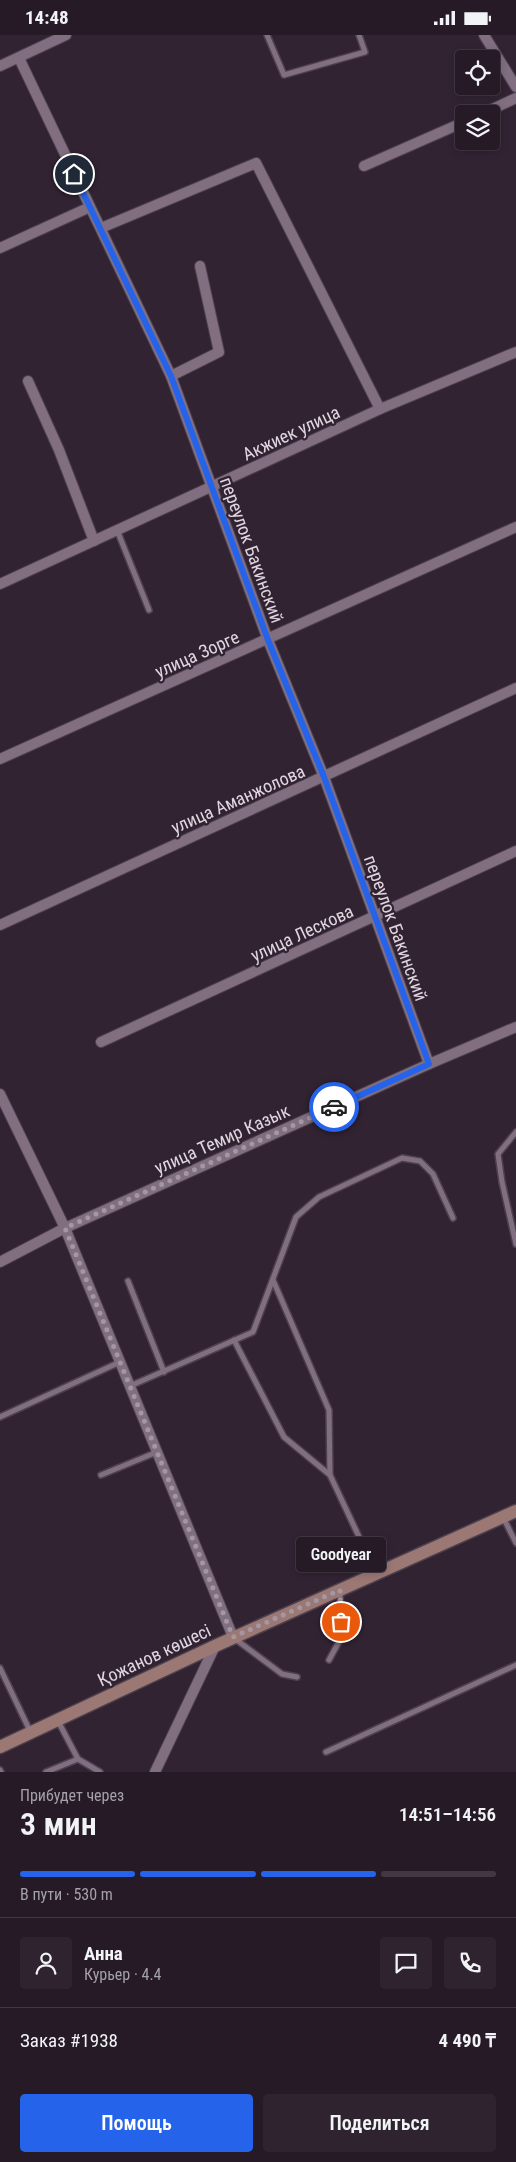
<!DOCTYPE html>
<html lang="ru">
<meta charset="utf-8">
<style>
body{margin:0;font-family:"Roboto Condensed",sans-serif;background:#2e232e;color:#f1f3f6;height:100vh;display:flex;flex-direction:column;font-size:19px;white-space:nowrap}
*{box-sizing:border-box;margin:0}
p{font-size:16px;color:#a4a1a7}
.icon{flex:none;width:28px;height:28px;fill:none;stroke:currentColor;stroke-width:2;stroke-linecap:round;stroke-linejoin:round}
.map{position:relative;height:1737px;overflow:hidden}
.panel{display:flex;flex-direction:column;background:#261a26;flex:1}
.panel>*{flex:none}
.fabs{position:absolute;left:455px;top:15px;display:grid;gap:10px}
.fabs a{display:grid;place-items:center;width:45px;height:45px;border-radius:5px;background:#261a26;box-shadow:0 2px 8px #0003,0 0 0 1px #423843;font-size:25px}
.pin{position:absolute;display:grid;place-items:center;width:42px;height:42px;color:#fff;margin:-21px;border:2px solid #fff;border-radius:50%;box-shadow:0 1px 5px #0007}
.courier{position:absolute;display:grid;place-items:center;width:50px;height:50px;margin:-25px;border:4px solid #2563eb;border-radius:50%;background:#fff;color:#222;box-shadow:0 1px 6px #0007}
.bubble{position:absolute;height:35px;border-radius:5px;background:#261a26;box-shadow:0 2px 8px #0003,0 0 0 1px #423843;font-size:16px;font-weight:600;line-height:35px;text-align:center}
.overview em{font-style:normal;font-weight:600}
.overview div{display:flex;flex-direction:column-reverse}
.overview{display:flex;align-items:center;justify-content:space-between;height:85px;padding:0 20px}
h1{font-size:32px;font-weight:600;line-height:38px}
.bar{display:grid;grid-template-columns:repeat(4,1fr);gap:8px 5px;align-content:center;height:60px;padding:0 20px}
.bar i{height:6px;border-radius:4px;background:#423843}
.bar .selected{background:#2563eb}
.bar p{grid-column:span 4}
.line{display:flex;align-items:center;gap:12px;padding:0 20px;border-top:1px solid #423843}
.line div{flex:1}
.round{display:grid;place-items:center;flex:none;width:52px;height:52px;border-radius:5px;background:#2e232e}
.primary-button{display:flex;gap:10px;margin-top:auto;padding:10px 20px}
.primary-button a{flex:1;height:58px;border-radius:5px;background:#2563eb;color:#fff;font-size:20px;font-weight:600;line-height:58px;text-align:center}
.primary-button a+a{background:#2e232e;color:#f1f3f6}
.status{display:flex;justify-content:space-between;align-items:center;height:35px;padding:0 25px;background:#261a26;direction:ltr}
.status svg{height:14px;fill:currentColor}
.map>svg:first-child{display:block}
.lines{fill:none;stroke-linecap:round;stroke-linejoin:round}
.lane-casing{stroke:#4d414d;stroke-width:8}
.street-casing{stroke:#4d414d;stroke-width:12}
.secondary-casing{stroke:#4d414d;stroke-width:15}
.lane{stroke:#816f81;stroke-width:5}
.street{stroke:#816f81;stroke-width:10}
.secondary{stroke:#9c7875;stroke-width:12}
.done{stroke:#a397a3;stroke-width:5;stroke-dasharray:0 9}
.route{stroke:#2563eb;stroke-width:6}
.labels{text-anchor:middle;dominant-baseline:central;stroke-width:4.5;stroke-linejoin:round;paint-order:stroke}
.street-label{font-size:18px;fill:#e0d6e0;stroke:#322332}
</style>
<div class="status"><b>14:48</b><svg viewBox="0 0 49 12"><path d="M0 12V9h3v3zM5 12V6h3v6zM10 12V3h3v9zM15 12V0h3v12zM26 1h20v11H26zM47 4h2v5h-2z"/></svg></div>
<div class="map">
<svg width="516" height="1737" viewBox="0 0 516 1737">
<rect width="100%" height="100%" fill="#322332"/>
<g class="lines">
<defs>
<g id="lane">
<polyline points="267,0 284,40 365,17 359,0"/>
<polyline points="117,495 149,575"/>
<polyline points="516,1097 498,1119 502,1147 516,1209"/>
<polyline points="273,1245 329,1375 330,1440"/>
<polyline points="128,1246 164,1337"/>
<polyline points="234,1305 284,1402 330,1440 376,1538"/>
<polyline points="130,1351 253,1297 296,1182 319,1162 402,1123 420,1126 433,1139 453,1183"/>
<polyline points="0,1382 120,1327"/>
<polyline points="101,1440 157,1417"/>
<polyline points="503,1482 516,1508"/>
<polyline points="234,1603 282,1639 297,1642"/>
<polyline points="329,1625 341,1603 340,1555"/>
<polyline points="0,1633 30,1696"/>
<polyline points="58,1686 78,1724 100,1737"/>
<polyline points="326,1717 516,1630"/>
<polyline points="0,1735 1,1737"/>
<polyline points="46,1737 78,1724"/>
</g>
<g id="street">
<polyline points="484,0 516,52"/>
<polyline points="19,23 171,341 268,605 324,742 429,1029"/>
<polyline points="0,31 66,0"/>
<polyline points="482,79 516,63"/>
<polyline points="364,131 464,87"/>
<polyline points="101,193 256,128 380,374"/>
<polyline points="0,213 90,172"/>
<polyline points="171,341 219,317 200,231"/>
<polyline points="28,346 59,415 94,506"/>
<polyline points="0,549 380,374 516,317"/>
<polyline points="0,724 516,492"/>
<polyline points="0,890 516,653"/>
<polyline points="101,1007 516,816"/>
<polyline points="0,1059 65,1193 233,1602"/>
<polyline points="0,1227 65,1193 429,1029 516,992"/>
<polyline points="155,1737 215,1611"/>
</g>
<polyline id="secondary" points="0,1712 215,1611 516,1476"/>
</defs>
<!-- lane casing -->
<use href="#lane" class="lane-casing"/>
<!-- street casing -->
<use href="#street" class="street-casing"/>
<!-- secondary casing -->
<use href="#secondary" class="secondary-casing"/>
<!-- lane -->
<use href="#lane" class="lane"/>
<!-- street -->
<use href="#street" class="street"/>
<!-- secondary -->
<use href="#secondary" class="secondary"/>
</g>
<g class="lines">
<!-- done -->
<polyline class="done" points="334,1072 65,1193 233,1602 340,1555 341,1587"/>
<!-- route -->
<polyline class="route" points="74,139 171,341 268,605 324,742 429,1029 334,1072"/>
</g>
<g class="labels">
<!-- street labels -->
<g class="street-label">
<text transform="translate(291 398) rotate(-25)">Акжиек улица</text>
<text transform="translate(252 515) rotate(70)">переулок Бакинский</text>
<text transform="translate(197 619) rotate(-24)">улица Зорге</text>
<text transform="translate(238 764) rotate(-24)">улица Аманжолова</text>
<text transform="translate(396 893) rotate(70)">переулок Бакинский</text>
<text transform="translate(302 898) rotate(-25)">улица Лескова</text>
<text transform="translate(222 1104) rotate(-24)">улица Темир Казык</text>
<text transform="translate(154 1620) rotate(-25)">Қожанов көшесі</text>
</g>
</g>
</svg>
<div class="fabs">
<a><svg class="icon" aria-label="locate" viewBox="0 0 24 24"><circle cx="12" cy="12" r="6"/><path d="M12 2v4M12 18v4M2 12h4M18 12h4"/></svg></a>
<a><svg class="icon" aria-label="layers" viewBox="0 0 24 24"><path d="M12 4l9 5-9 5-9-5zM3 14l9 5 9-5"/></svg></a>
</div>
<div class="pin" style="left:341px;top:1587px;background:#ea580c"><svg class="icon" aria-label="bag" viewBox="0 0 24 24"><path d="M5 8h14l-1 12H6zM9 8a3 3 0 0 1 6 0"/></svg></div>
<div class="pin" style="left:74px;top:139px;background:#1f2937"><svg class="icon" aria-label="home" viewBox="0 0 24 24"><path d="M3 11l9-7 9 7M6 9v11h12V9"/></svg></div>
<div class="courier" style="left:334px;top:1072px"><svg class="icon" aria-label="car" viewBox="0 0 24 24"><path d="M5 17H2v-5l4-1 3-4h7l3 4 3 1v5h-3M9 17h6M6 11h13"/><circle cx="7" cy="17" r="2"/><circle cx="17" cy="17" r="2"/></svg></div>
<div class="bubble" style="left:296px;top:1502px;width:90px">Goodyear</div>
</div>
<section class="panel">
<div class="overview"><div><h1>3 мин</h1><p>Прибудет через</p></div><em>14:51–14:56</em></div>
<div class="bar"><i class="selected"></i><i class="selected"></i><i class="selected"></i><i></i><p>В пути · 530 m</p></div>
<div class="line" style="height:90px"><a class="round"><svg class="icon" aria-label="person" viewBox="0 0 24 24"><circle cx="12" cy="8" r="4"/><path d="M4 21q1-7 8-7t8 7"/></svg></a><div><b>Анна</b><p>Курьер · 4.4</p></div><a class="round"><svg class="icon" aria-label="chat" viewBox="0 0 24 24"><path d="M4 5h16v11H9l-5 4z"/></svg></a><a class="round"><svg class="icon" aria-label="phone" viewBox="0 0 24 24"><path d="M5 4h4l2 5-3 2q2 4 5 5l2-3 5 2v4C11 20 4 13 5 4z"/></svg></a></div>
<div class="line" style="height:65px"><div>Заказ #1938</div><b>4 490 ₸</b></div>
<div class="primary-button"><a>Помощь</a><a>Поделиться</a></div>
</section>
